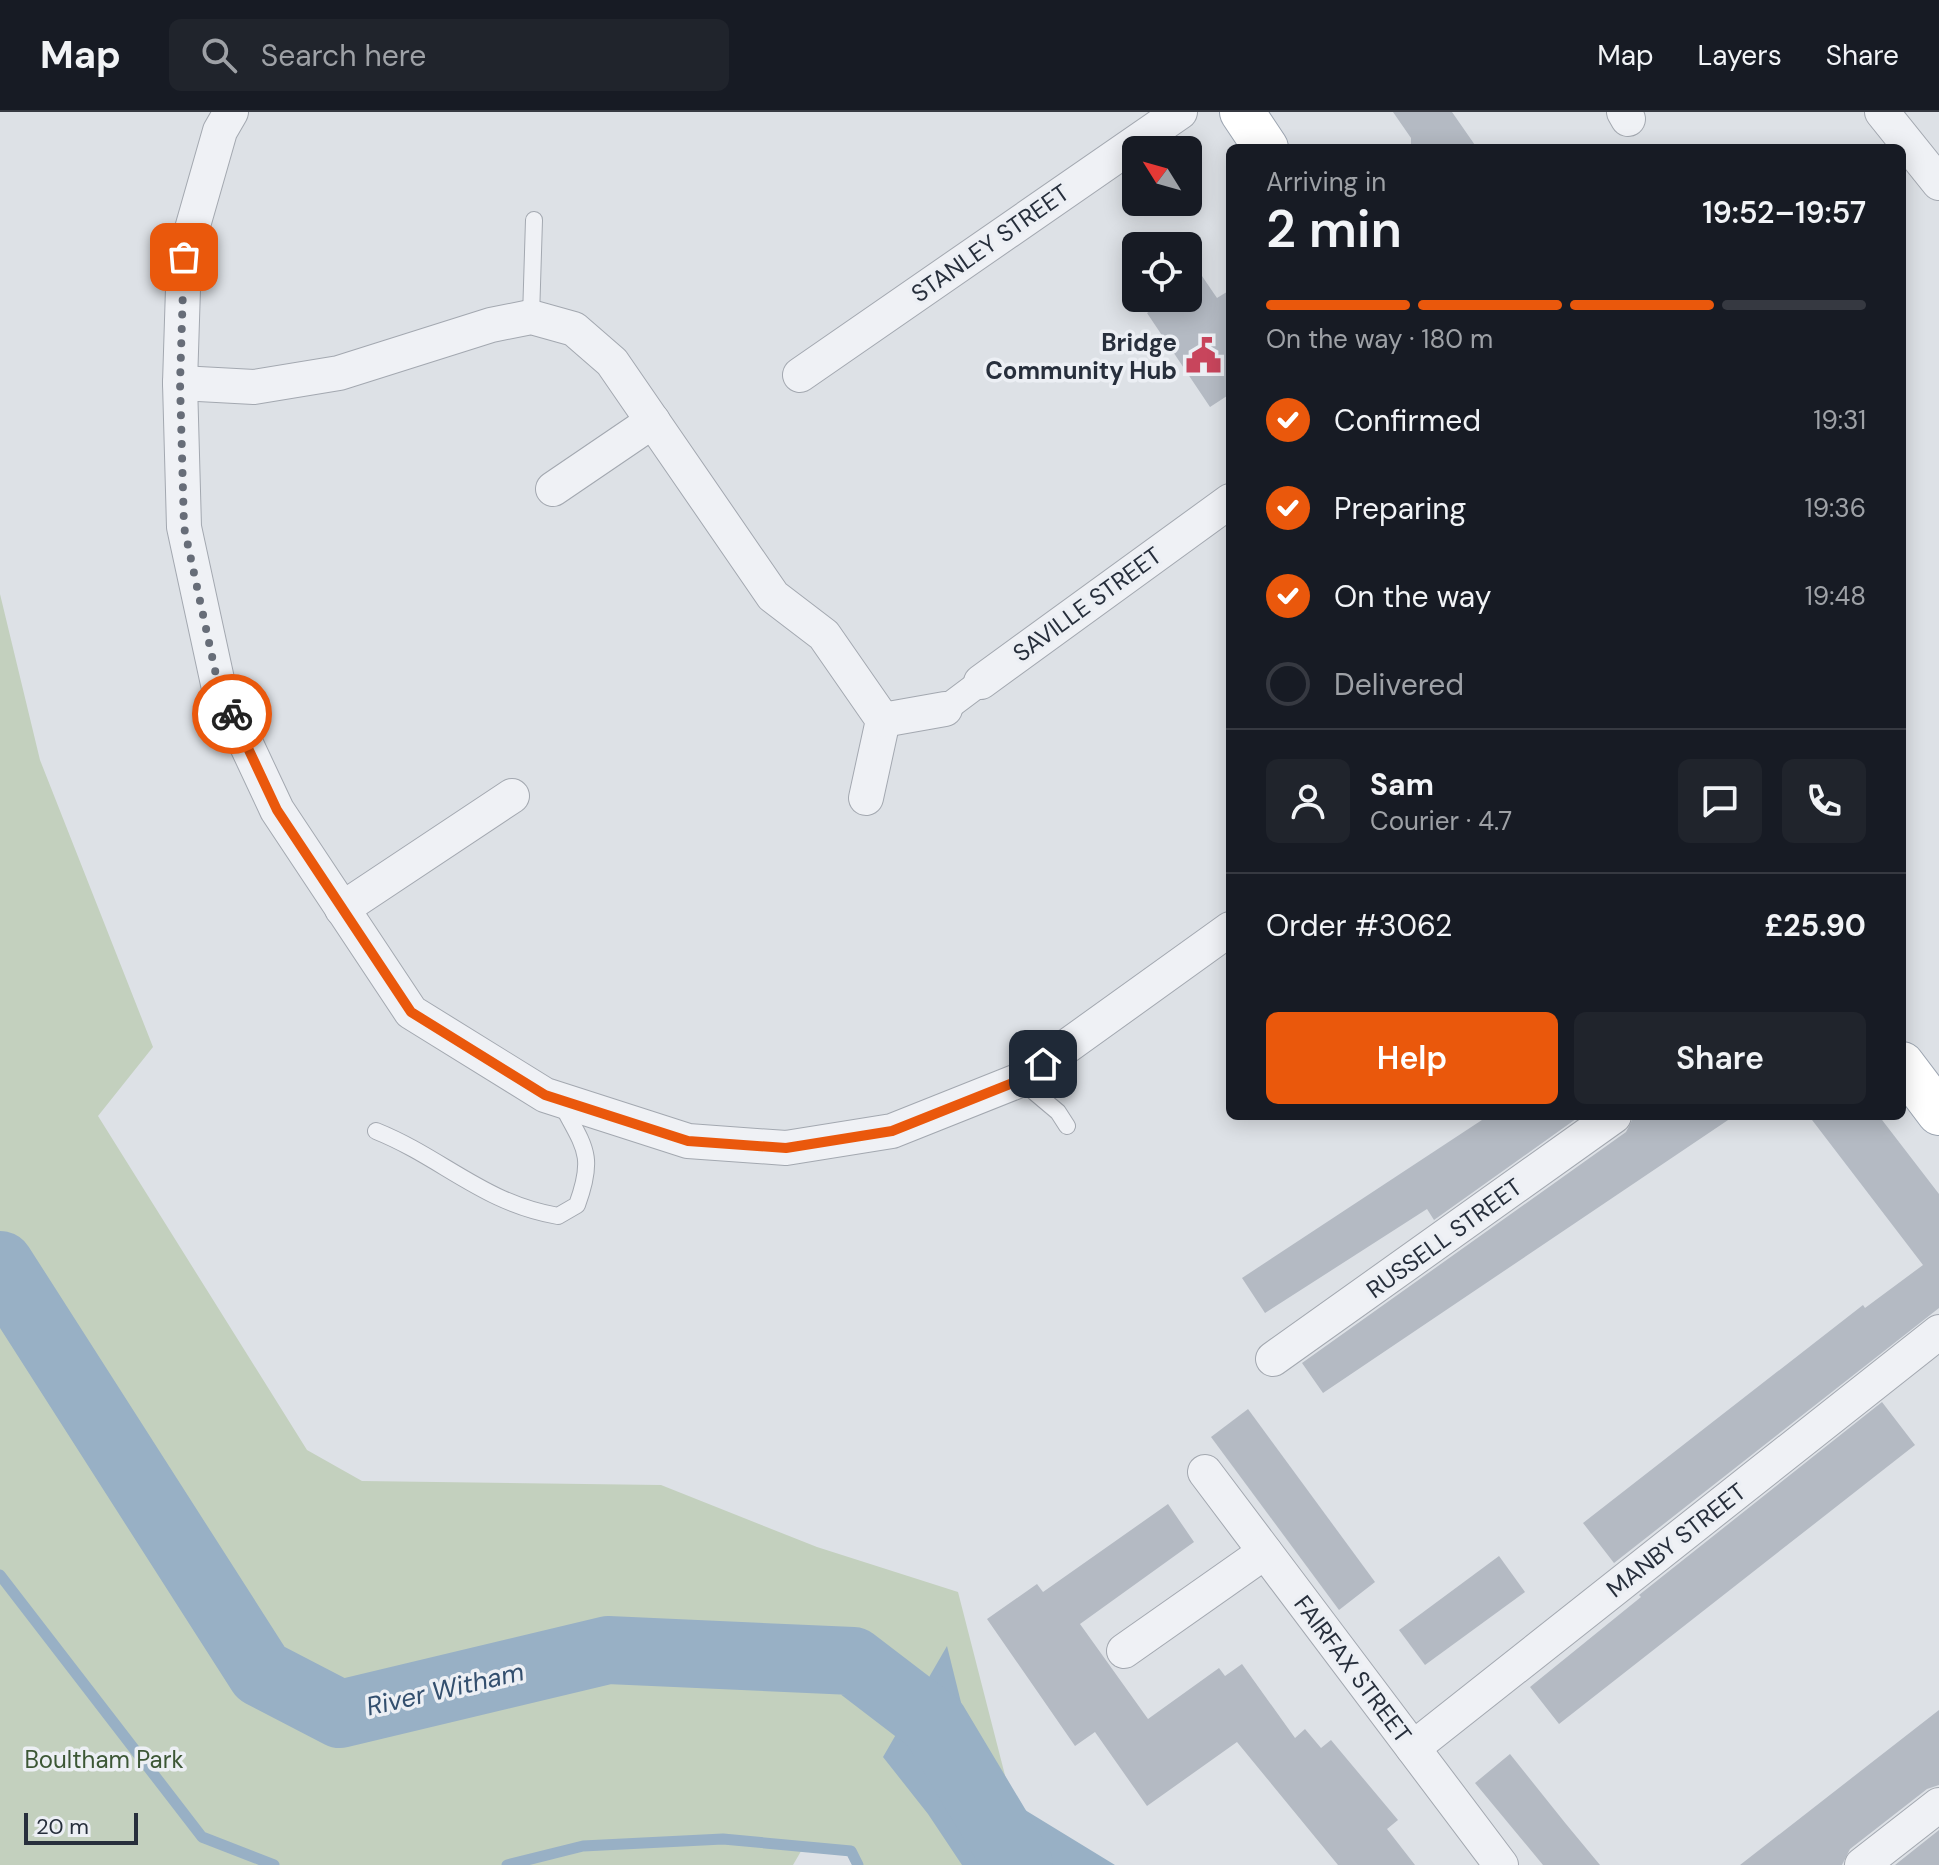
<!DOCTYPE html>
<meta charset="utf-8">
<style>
body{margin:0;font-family:"DM Sans",sans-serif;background:#20242c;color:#f1f3f6;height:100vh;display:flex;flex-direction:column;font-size:30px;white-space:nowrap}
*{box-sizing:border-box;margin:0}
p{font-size:26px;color:#9ea1a6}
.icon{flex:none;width:44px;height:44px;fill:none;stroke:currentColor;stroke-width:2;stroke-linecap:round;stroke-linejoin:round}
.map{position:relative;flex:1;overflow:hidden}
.panel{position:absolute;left:1226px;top:32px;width:680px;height:976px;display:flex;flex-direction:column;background:#171b24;border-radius:12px;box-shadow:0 4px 20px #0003}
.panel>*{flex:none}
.needle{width:52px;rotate:307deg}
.tools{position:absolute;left:1122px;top:24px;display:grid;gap:16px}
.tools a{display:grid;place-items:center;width:80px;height:80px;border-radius:12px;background:#171b24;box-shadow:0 4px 20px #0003;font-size:40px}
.scale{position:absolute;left:24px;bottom:20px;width:114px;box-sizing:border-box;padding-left:8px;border:4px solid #272f3c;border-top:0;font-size:22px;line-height:28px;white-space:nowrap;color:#272f3c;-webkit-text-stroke:6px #eceff4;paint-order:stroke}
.pin{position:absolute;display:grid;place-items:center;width:68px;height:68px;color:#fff;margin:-34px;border-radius:16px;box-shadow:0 4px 12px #0006}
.courier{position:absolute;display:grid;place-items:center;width:80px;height:80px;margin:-40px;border:6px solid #ea580c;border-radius:50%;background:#fff;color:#222;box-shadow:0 2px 10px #0007}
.summary em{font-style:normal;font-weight:600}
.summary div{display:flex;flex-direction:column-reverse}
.summary{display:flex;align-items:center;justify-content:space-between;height:136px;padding:0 40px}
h1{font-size:52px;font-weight:600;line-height:60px}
.bar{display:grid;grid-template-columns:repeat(4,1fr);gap:12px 8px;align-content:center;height:96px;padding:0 40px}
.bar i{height:10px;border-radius:6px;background:#363941}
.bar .selected{background:#ea580c}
.bar p{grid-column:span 4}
.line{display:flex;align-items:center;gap:20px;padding:0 40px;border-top:2px solid #363941}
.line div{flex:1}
.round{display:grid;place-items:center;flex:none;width:84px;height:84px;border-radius:12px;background:#20242c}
ol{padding:0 40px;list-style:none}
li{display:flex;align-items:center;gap:24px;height:88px}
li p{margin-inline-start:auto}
li .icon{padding:8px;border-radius:50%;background:#ea580c;color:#fff;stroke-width:4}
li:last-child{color:#9ea1a6}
li i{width:44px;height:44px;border:4px solid #363941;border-radius:50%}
.button{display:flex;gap:16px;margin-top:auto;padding:16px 40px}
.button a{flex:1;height:92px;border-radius:12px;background:#ea580c;color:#fff;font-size:32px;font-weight:600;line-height:92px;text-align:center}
.button a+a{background:#20242c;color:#f1f3f6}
header{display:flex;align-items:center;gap:48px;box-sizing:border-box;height:112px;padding:0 40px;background:#171b24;border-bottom:2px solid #363941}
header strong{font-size:38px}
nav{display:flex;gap:44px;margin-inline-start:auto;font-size:28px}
.search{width:560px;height:72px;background:#20242c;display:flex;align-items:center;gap:20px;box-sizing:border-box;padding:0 28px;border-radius:12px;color:#9ea1a6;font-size:30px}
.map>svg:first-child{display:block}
.green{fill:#c3d0be}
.water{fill:#98b0c5}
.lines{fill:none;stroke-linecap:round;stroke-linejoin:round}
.stream{stroke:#98b0c5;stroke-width:11}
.river{stroke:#98b0c5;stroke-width:68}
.building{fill:#b4bac3}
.service-casing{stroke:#a3a8b0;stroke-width:18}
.pedestrian-casing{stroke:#a3a8b0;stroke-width:28}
.minor-casing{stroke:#a3a8b0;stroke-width:36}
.primary-casing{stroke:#9ca5b1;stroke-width:46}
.service{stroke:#eff1f5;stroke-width:16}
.pedestrian{stroke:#eff1f5;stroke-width:26}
.minor{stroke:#eff1f5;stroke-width:34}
.primary{stroke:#fff;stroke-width:44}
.done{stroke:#676d78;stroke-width:8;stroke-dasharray:0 14.4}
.route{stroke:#ea580c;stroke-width:10}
.labels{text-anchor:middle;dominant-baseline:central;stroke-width:7;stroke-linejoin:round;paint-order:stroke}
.street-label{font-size:24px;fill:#272f3c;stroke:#eceff4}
.poi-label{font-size:24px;font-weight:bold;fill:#272f3c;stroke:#eceff4;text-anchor:end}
.park-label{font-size:24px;fill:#3c5735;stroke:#eceff4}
.water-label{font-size:26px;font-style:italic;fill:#334f6e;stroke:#eceff4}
</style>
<header>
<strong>Map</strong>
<div class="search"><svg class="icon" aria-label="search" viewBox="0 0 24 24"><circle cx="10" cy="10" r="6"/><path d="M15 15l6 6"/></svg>Search here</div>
<nav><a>Map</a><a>Layers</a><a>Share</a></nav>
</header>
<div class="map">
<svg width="1939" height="1753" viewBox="0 0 1939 1753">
<rect width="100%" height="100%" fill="#dde1e6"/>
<!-- green -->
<polygon class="green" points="0,482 40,648 153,935 98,1004 307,1338 362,1369 661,1373 817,1435 958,1480 1028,1753 858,1753 850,1739 804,1734 793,1753 0,1753"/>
<!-- water -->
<polygon class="water" points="947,1534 981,1671 1115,1753 962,1753 928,1702 883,1645"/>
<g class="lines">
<!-- stream -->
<g class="stream">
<polyline points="0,1463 202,1725 274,1753"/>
<polyline points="507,1753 583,1734 723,1727 851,1739 858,1753"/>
</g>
<!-- river -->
<polyline class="river" points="0,1153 261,1561 340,1602 608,1538 853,1549 934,1611 1019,1753"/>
</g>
<!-- building -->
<g class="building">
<polygon points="1393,0 1452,0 1477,36 1411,36 1411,26"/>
<polygon points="1202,164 1217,186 1230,178 1230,282 1210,295 1147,201 1169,186 1188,186 1188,173"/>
<polygon points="1488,1004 1580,1004 1434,1108 1427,1097 1265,1201 1242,1166"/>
<polygon points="1634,1004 1734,1004 1323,1281 1302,1251 1626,1020"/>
<polygon points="1809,1004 1879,1004 1939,1082 1939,1196 1614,1451 1583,1411 1863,1193 1865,1196 1923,1153"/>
<polygon points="1882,1290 1915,1333 1559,1612 1530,1575 1641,1485 1639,1483"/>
<polygon points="1248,1297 1375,1470 1339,1498 1211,1325"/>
<polygon points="1168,1392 1194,1430 1080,1512 1148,1607 1219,1556 1225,1564 1242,1552 1295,1626 1305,1617 1321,1636 1331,1628 1398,1708 1387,1717 1415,1753 1338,1753 1237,1630 1147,1694 1095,1620 1075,1634 987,1507 1037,1472 1043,1480"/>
<polygon points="1499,1444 1525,1480 1425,1553 1399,1518"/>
<polygon points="1939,1598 1939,1673 1927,1677 1850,1737 1842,1753 1740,1753"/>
<polygon points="1510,1642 1566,1712 1600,1753 1543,1753 1475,1671"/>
<polygon points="1939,1718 1939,1753 1895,1753"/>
</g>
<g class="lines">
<defs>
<g id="service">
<polyline points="531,205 534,108"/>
<polyline points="1020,968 1058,1000 1067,1014"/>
<path d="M376,1019C443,1046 483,1091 558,1104L577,1093C595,1044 585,1036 562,993"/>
</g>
<polyline id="pedestrian" points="945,597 981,570"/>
<g id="minor">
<polyline points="231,0 220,19 184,145 180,271 184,415 218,572 277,698 411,900 545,983 688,1029 786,1036 892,1019 1020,968 1230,817"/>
<polyline points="1624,0 1628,7"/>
<polyline points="1882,0 1939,71"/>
<polyline points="800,263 1180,0"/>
<polyline points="180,271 254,275 339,261 491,213 531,205 574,217 612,250 773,484 824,523 883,608 866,686"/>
<polyline points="553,377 653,309"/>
<polyline points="981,570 1230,389"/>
<polyline points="883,608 945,597"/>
<polyline points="342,797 512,684"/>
<polyline points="1273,1247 1614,1004"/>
<polyline points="1205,1360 1501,1753"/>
<polyline points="1124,1539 1265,1440"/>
<polyline points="1413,1636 1939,1220"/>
<polyline points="1862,1753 1939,1693"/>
</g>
<g id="primary">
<polyline points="1242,0 1266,36"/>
<polyline points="1902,952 1939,1001"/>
</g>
</defs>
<!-- service casing -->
<use href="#service" class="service-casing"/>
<!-- pedestrian casing -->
<use href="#pedestrian" class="pedestrian-casing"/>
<!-- minor casing -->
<use href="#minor" class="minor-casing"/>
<!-- primary casing -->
<use href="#primary" class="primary-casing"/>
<!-- service -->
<use href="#service" class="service"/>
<!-- pedestrian -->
<use href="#pedestrian" class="pedestrian"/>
<!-- minor -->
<use href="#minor" class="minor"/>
<!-- primary -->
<use href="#primary" class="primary"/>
</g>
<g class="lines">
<!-- done -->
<polyline class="done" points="184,145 180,271 184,415 218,572 232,602"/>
<!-- route -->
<polyline class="route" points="232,602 277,698 411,900 545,983 688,1029 786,1036 892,1019 1020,968 1043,952"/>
</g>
<!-- icons -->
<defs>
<symbol id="civic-bare" viewBox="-9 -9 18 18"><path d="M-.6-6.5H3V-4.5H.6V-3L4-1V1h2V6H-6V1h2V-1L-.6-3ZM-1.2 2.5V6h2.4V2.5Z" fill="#c8455c" stroke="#eceff4" stroke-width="2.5" paint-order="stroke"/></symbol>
</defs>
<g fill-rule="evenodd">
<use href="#civic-bare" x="1178" y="218" width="51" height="51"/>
</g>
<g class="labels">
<!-- street labels -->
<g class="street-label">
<text transform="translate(990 131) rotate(-35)">STANLEY STREET</text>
<text transform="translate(1087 492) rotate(-36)">SAVILLE STREET</text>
<text transform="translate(1444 1126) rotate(-36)">RUSSELL STREET</text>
<text transform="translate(1676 1428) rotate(-38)">MANBY STREET</text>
<text transform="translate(1353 1557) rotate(53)">FAIRFAX STREET</text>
</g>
<!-- poi labels -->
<g class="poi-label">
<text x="1177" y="230">Bridge<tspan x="1177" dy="28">Community Hub</tspan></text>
</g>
<!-- park labels -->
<g class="park-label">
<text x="104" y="1647">Boultham Park</text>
</g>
<!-- water labels -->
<g class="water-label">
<text transform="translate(445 1577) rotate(-13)">River Witham</text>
</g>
</g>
</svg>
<div class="tools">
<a><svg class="needle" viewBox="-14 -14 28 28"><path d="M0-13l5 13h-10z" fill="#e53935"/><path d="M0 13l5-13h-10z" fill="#9ea1a6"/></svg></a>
<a><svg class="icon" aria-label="locate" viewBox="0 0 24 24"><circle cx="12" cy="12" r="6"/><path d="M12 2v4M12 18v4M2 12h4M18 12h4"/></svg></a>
</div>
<div class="scale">20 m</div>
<div class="pin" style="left:184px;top:145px;background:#ea580c"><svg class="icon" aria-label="bag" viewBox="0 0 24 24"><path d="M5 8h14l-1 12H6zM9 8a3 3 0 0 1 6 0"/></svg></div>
<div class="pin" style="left:1043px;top:952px;background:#1f2937"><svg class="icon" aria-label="home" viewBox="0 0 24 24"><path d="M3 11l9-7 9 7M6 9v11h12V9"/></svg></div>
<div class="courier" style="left:232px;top:602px"><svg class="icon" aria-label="bike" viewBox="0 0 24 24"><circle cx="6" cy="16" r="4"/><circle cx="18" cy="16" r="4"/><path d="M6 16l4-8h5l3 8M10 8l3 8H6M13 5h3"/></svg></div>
<section class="panel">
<div class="summary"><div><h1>2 min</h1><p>Arriving in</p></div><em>19:52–19:57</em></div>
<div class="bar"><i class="selected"></i><i class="selected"></i><i class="selected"></i><i></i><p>On the way · 180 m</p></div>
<ol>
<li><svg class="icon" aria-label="check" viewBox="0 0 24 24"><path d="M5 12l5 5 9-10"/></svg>Confirmed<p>19:31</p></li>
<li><svg class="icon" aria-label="check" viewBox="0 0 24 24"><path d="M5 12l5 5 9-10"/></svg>Preparing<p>19:36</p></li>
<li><svg class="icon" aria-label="check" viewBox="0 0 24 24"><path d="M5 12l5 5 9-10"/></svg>On the way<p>19:48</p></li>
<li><i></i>Delivered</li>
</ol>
<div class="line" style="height:144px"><a class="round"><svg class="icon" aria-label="person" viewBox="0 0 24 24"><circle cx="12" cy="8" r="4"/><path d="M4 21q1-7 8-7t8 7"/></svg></a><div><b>Sam</b><p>Courier · 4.7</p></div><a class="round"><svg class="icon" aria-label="chat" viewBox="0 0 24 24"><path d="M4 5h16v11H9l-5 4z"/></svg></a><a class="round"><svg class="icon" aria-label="phone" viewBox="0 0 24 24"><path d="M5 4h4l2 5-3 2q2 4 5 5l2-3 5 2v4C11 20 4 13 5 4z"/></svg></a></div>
<div class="line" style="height:104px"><div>Order #3062</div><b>£25.90</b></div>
<div class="button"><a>Help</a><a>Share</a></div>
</section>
</div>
